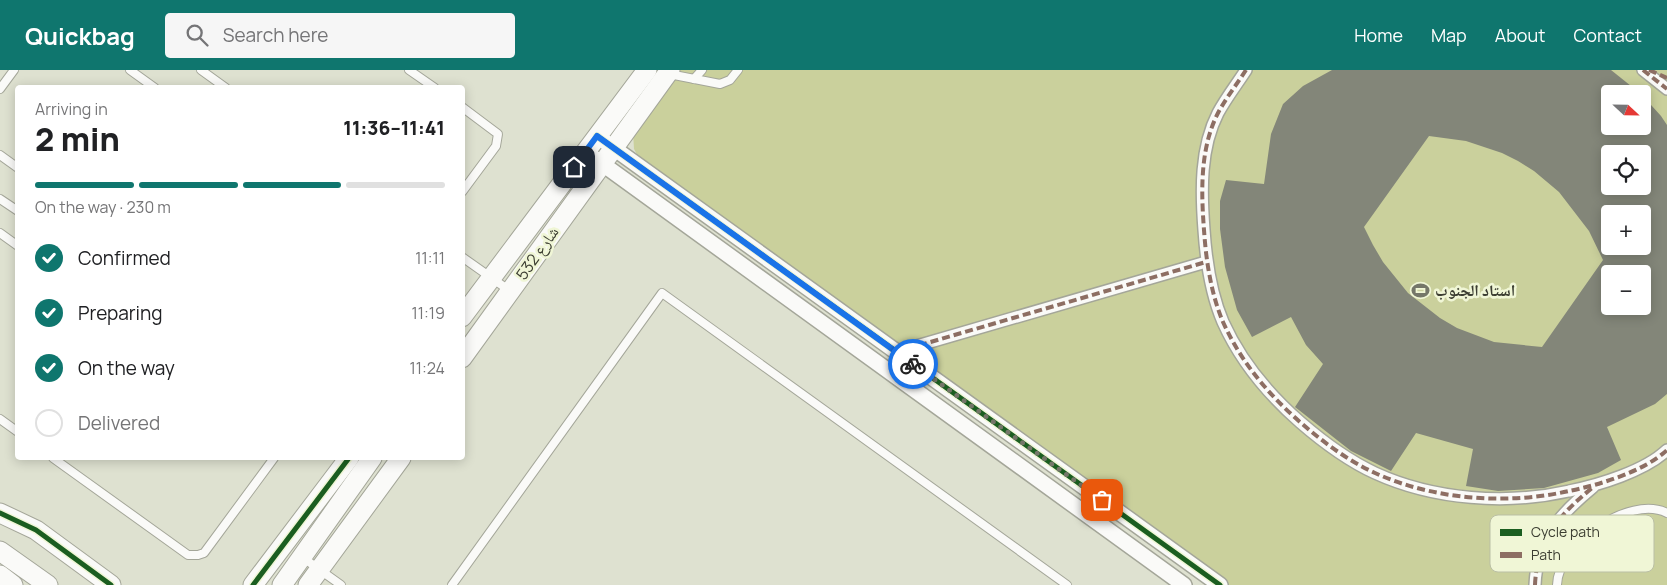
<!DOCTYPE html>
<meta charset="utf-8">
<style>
body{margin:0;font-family:Manrope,"Noto Naskh Arabic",sans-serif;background:#f6f6f6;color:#202124;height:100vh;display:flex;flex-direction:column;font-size:19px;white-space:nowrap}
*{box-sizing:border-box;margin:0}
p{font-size:16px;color:#757577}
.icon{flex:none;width:28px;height:28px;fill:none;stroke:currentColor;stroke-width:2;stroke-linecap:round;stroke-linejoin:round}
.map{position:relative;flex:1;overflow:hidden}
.details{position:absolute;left:15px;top:15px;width:450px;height:375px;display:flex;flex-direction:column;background:#fff;border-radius:5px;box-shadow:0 2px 12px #0003}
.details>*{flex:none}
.needle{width:32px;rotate:112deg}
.controls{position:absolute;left:1601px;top:15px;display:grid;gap:10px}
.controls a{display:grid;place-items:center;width:50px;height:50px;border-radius:5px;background:#fff;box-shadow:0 2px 12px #0003;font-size:25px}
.pin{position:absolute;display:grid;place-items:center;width:42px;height:42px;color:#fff;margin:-21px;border-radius:10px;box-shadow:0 2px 8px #0006}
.courier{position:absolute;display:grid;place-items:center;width:50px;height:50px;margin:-25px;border:4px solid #1a73e8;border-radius:50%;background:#fff;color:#222;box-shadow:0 1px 6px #0007}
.head em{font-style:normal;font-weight:800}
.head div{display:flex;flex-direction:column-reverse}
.head{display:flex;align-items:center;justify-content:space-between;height:85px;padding:0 20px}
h1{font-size:32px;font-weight:800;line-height:38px}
.bar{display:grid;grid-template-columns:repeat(4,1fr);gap:8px 5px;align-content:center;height:60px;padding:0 20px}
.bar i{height:6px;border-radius:4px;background:#e0e0e0}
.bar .current{background:#0f766e}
.bar p{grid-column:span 4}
ol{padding:0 20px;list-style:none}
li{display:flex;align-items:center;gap:15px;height:55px}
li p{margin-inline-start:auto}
li .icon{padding:5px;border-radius:50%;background:#0f766e;color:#fff;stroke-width:4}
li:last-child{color:#757577}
li i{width:28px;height:28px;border:2px solid #e0e0e0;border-radius:50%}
header{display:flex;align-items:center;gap:30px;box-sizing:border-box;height:70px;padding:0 25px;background:#0f766e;color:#fff}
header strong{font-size:24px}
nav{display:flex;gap:28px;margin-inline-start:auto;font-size:18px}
.search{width:350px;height:45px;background:#f6f6f6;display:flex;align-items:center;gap:12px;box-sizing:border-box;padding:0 18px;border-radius:5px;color:#757577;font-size:19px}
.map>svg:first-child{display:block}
.green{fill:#cad09c;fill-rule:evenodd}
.building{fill:#838679;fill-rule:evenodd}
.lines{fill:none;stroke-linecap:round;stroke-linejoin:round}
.service-casing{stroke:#a4a699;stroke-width:10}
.pedestrian-casing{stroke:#a4a699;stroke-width:14}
.minor-casing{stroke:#a4a699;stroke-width:18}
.tertiary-casing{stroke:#a4a699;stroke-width:21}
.service{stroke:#fafaf8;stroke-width:8}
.pedestrian{stroke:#fafaf8;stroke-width:11}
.minor{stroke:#fafaf8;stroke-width:15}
.tertiary{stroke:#fafaf8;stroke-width:19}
.quiet{stroke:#8d6e63;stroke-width:4;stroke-dasharray:8 4;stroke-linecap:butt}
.cycleway-casing{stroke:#f0f6d6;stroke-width:8}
.cycleway{stroke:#1b5e20;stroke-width:5}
.done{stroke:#757769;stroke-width:5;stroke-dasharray:0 9}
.route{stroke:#1a73e8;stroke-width:6}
.labels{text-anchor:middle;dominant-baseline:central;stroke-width:5;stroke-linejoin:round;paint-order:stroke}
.street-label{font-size:16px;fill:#3c3e32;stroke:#f0f6d6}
.poi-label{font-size:16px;font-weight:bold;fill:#3c3e32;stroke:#f0f6d6;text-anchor:start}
.key{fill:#f0f6d6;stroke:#babfa5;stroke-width:1}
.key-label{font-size:14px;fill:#3c3e32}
</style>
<header>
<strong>Quickbag</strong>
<div class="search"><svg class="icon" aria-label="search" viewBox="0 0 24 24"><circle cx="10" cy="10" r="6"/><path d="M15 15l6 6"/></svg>Search here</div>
<nav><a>Home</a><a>Map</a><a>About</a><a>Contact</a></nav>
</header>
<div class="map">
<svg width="1667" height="515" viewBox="0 0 1667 515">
<rect width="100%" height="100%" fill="#dee1d0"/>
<!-- green -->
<path class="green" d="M674,0H1667V515H1226L639,88L634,79L633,62ZM1610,24H1642V56H1610ZM1610,84H1642V116H1610ZM1610,144H1642V176H1610ZM1610,204H1642V236H1610Z"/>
<!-- building -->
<path class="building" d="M1332,0H1611L1641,24H1610V56H1642V25L1661,46L1667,55V324L1655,334L1607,357L1621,390L1598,403L1544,418L1498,421L1466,416L1473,379L1416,363L1391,401L1351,381L1295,337L1323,294L1306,275L1291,247L1252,267L1237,240L1225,197L1220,159V131L1226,110L1264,114L1271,64L1283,34L1303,16ZM1429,66L1466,71L1502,83L1518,91L1534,101L1559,122L1589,161L1603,190L1542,277L1494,272L1457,258L1440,248L1408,223L1383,192L1373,175L1364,157ZM1610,84H1642V116H1610ZM1610,144H1642V176H1610ZM1610,204H1642V236H1610Z"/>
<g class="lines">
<defs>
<g id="service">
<polyline points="130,0 155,18"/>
<polyline points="201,0 226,18"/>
<polyline points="409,0 435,18"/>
<polyline points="669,4 720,14 730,10 738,0"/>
<polyline points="694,9 702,0"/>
<polyline points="0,19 14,0"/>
<polyline points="462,37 498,64 496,76 462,122"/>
<polyline points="0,85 18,98"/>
<polyline points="0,129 18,141"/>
<polyline points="0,163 18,176"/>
<polyline points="462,187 510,221"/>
<polyline points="0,349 18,362"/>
<polyline points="53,388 188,485 198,485 204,483 274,388"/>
<polyline points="302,487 341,515"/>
<polyline points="452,515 662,223 1067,515"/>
<path d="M1557,515C1558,475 1629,424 1667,443"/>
</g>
<g id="pedestrian">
<path d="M1246,0C1237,14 1226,28 1218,43C1200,78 1201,121 1204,160C1206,190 1211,224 1223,252C1241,292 1268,324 1300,352C1323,372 1347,390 1375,403C1434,430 1507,435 1569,421C1599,415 1645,401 1667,380"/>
<polyline points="1643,0 1667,19"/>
<polyline points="896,282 1206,192"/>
<path d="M1535,515C1537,469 1559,445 1593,417"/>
</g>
<g id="minor">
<polyline points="597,66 1220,515"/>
<polyline points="586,82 1184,515"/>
</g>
<g id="tertiary">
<polyline points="462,247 647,0"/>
<polyline points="462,288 670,0"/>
<polyline points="0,443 36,460 111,515"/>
<polyline points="0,481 48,515"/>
<polyline points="0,505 13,515"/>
<polyline points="253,515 349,388"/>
<polyline points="282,515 372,388"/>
<polyline points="308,515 401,388"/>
</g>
</defs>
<!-- service casing -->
<use href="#service" class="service-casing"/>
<!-- pedestrian casing -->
<use href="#pedestrian" class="pedestrian-casing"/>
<!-- minor casing -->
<use href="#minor" class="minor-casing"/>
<!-- tertiary casing -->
<use href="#tertiary" class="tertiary-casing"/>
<!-- service -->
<use href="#service" class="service"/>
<!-- pedestrian -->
<use href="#pedestrian" class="pedestrian"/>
<!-- minor -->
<use href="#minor" class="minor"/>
<!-- tertiary -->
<use href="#tertiary" class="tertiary"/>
<!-- quiet -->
<g class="quiet">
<path d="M1246,0C1237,14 1226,28 1218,43C1200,78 1201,121 1204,160C1206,190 1211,224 1223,252C1241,292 1268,324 1300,352C1323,372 1347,390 1375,403C1434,430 1507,435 1569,421C1599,415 1645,401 1667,380"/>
<polyline points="1643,0 1667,19"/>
<polyline points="1649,0 1667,8"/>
<polyline points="896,282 1206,192"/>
<path d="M1535,515C1537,470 1558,446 1592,418"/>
</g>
<defs>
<g id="cycleway">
<polyline points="597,66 1220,515"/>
<polyline points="0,443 36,460 111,515"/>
<polyline points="253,515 349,388"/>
</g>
</defs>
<!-- cycleway casing -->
<use href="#cycleway" class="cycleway-casing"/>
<!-- cycleway -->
<use href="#cycleway" class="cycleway"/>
</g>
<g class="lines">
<!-- done -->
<polyline class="done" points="913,294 1102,430"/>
<!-- route -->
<polyline class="route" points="574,97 597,66 913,294"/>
</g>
<!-- icons -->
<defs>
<symbol id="stadium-bare" viewBox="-9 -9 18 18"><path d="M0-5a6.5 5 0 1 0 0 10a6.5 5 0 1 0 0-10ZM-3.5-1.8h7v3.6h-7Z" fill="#757769" stroke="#f0f6d6" stroke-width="2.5" paint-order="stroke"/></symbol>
</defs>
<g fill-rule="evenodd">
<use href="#stadium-bare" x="1408" y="208" width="25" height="25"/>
</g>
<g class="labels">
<!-- street labels -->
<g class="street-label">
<text transform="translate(537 183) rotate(-55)">شارع 532</text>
</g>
<!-- poi labels -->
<g class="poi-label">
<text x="1435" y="220">استاد الجنوب</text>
</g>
</g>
<!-- legend -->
<rect x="1490" y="445" width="164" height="57" rx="8" class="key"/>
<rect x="1500" y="459" width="22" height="7" fill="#1b5e20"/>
<rect x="1500" y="482" width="22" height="6" fill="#8d6e63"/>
<g class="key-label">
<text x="1531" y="467">Cycle path</text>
<text x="1531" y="490">Path</text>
</g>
</svg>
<div class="controls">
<a><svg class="needle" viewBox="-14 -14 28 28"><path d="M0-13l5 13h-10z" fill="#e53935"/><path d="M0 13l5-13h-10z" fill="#757577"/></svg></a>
<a><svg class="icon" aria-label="locate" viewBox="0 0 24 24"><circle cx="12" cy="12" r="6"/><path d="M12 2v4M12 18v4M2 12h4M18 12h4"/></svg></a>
<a>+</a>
<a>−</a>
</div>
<div class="pin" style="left:1102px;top:430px;background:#ea580c"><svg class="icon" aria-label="bag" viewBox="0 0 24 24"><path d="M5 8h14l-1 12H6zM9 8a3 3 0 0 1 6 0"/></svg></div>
<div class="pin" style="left:574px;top:97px;background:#1f2937"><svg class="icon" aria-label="home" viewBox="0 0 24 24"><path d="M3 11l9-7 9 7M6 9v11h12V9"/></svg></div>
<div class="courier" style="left:913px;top:294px"><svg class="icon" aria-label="bike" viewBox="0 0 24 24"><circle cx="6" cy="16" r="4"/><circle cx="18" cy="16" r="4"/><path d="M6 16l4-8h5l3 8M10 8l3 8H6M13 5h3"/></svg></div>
<section class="details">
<div class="head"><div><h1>2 min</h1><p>Arriving in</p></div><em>11:36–11:41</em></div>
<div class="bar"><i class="current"></i><i class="current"></i><i class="current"></i><i></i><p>On the way · 230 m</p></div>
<ol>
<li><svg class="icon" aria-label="check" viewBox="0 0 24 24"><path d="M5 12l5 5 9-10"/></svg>Confirmed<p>11:11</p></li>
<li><svg class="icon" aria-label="check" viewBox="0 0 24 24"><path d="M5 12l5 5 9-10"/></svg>Preparing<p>11:19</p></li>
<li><svg class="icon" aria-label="check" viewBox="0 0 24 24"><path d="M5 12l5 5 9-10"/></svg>On the way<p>11:24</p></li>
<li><i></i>Delivered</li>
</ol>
</section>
</div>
